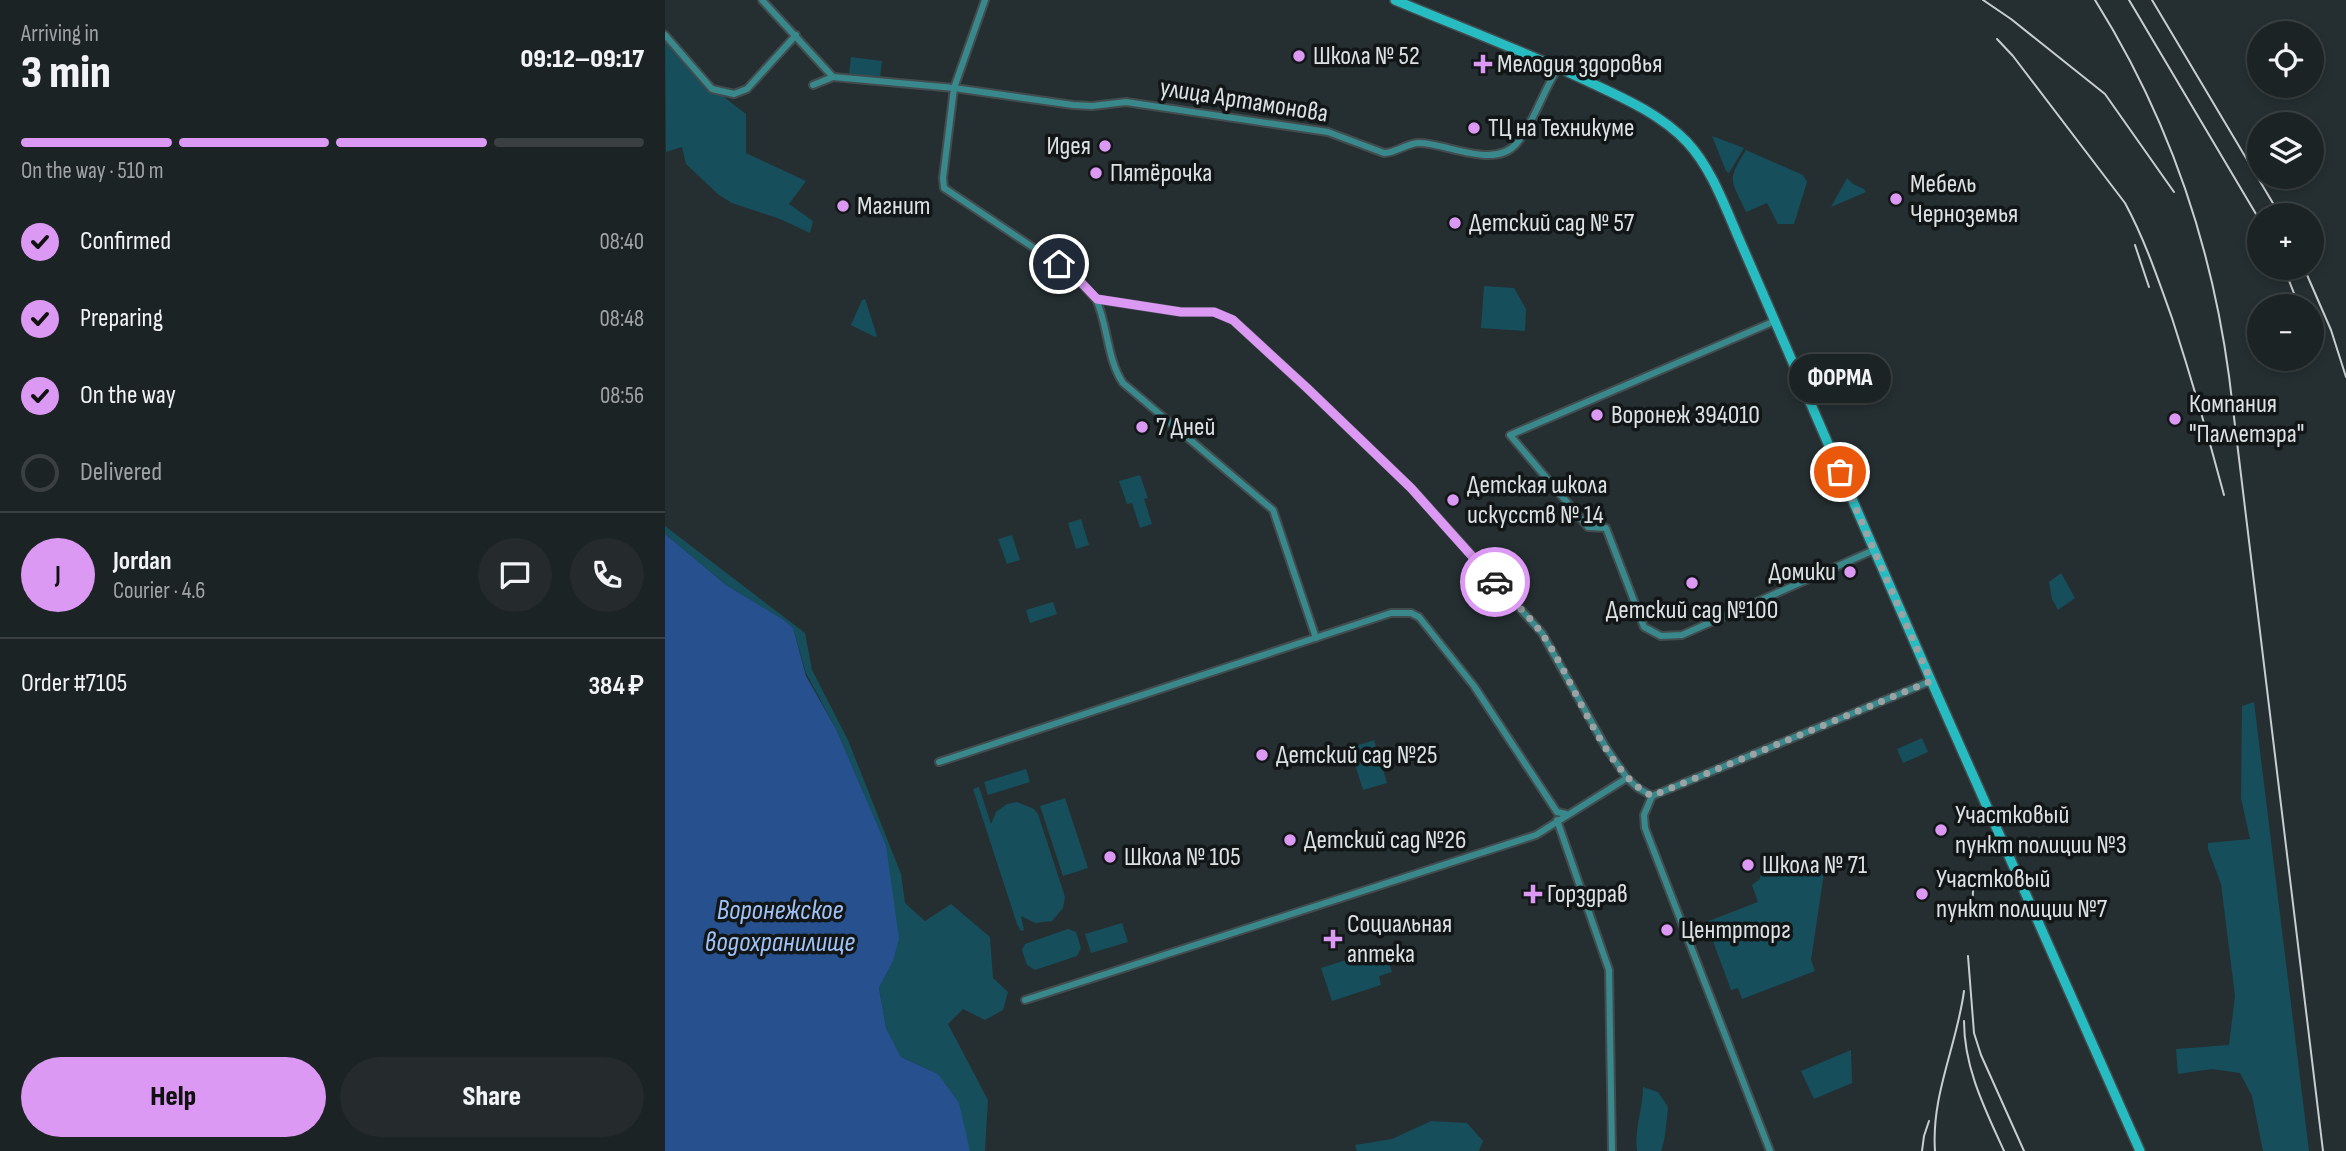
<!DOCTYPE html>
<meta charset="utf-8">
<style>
body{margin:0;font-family:"Sofia Sans Condensed",sans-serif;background:#252b2d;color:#f1f3f6;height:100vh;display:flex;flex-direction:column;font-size:26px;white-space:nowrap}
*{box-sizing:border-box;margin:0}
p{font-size:23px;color:#a0a4a7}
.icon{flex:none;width:38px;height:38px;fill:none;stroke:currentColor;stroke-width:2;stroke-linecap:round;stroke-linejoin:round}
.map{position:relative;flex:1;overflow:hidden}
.panel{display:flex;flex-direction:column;background:#1c2325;width:665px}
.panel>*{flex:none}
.tools{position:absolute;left:1582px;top:21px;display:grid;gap:14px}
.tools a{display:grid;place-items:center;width:77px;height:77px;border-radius:50%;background:#1c2325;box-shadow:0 4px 10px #0003,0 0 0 2px #3a4042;font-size:35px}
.pin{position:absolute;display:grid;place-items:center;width:60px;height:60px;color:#fff;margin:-30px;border:4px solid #fff;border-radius:50%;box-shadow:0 2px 7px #0007}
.courier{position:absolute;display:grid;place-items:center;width:70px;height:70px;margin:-35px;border:5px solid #dc99f4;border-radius:50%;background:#fff;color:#222;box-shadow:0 2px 9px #0007}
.bubble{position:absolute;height:49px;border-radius:24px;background:#1c2325;box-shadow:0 4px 10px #0003,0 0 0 2px #3a4042;font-size:23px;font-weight:800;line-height:49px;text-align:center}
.overview em{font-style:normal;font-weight:800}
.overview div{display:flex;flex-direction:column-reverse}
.overview{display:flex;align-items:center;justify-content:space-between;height:119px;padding:0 21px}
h1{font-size:46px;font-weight:800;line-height:52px}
.bar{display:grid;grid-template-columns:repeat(4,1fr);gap:10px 7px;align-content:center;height:84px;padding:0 21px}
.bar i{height:9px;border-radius:5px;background:#3a4042}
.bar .selected{background:#dc99f4}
.bar p{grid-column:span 4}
.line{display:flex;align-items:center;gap:18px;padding:0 21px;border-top:2px solid #3a4042}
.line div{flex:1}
.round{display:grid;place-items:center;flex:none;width:74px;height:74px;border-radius:37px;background:#252b2d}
ol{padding:0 21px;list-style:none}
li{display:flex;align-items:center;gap:21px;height:77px}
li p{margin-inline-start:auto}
li .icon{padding:7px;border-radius:50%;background:#dc99f4;color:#111;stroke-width:4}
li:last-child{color:#a0a4a7}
li i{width:38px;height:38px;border:4px solid #3a4042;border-radius:50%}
.button{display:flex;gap:14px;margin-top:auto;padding:14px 21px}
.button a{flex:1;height:80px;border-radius:42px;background:#dc99f4;color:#111;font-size:28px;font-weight:800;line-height:80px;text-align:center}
.button a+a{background:#252b2d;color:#f1f3f6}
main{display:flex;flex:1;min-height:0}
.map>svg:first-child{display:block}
.green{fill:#164e5c}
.water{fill:#26518e}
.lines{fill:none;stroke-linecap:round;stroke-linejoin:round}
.street-casing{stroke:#424c4e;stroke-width:10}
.secondary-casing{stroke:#424c4e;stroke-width:12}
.street{stroke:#39888b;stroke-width:6}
.secondary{stroke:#27bcc1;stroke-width:9}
.rail{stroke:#c8ced0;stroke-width:2}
.done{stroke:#9ca3a5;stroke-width:7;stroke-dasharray:0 12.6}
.route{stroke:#dc99f4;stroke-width:9}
.poi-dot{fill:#dc99f4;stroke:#121617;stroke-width:2.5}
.labels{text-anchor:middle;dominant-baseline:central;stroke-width:7;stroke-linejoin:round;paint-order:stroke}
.poi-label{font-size:26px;fill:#dce2e4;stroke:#121617;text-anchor:start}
.street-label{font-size:26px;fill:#dce2e4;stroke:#121617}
.water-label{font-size:28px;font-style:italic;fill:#9fc3f8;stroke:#121617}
</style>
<main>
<section class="panel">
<div class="overview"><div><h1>3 min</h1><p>Arriving in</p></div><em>09:12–09:17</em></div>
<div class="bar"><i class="selected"></i><i class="selected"></i><i class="selected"></i><i></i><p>On the way · 510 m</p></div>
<ol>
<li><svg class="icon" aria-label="check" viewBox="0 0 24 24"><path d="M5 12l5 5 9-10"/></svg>Confirmed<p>08:40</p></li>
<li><svg class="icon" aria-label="check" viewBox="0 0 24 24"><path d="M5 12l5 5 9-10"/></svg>Preparing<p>08:48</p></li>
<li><svg class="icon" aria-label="check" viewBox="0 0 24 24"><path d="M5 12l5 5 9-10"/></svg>On the way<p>08:56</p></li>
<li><i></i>Delivered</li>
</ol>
<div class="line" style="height:126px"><b class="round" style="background:#dc99f4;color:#111">J</b><div><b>Jordan</b><p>Courier · 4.6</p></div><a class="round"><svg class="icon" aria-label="chat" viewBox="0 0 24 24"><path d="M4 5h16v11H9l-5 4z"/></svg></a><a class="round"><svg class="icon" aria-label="phone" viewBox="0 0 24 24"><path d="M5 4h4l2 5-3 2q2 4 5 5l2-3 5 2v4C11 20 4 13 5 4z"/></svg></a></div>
<div class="line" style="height:91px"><div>Order #7105</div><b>384 ₽</b></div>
<div class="button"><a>Help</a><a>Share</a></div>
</section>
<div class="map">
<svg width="1681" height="1151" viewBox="0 0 1681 1151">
<rect width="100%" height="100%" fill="#252f31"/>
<!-- green -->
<g class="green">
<path d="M0,39C27,64 51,93 81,114V153L141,181L124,204L148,221L145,233L115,219L67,203L54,195L21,164L17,147L1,152Z"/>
<polygon points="186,57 217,61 215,78 184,74"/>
<polygon points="1047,136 1079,148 1064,173 1061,171"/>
<path d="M1081,150L1138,175L1142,182L1129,224H1113L1102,203L1081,212C1066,179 1061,182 1081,150Z"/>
<polygon points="1182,178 1188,184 1199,189 1201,192 1166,207"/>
<polygon points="819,286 849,288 861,309 860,331 816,328"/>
<polygon points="200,299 212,336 210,337 186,325 197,300"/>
<polygon points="475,475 483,498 479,499 487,524 475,528 467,503 462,504 454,481"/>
<polygon points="416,519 424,545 411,549 403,523"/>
<polygon points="0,526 140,633 147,670 183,740 236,874 240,903 260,921 286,904 325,937 328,978 343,992 338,1010 320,1020 298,1009 283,1024 323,1100 320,1151 305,1151 273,1074 236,1057 221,1028 214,988 228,961 221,845 171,729 141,673 128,628 119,620 61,585 0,534"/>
<polygon points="347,535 355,560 342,564 333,539"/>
<polygon points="1396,573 1410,598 1393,610 1387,599 1384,582"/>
<polygon points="388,602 392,614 365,623 361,610"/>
<polygon points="1589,702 1644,1151 1598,1151 1587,1096 1575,1073 1547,1069 1513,1074 1511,1049 1564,1045 1570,996 1556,884 1543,849 1543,843 1585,839 1576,798 1577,706"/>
<polygon points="1257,738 1263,752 1238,763 1232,749"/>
<polygon points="709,740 722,783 698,790 685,748"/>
<polygon points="361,769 365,782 323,795 319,782"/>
<polygon points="314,787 326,824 331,812 342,804 352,802 369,809 373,814 400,897 398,908 387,921 370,923 356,916 359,930 356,931 352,924 308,789"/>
<polygon points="400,798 423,868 398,876 375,806"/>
<polygon points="1096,865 1159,873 1146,960 1150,971 1077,999 1073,988 1066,990 1041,922 1093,902 1087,885 1095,879"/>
<polygon points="457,923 463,942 426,953 420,934"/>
<polygon points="403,929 411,932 416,948 412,956 370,970 362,965 357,950 360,944"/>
<polygon points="716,949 722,956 727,972 714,976 716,985 667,1001 656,968"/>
<polygon points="1186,1050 1187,1083 1149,1099 1136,1071"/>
<path d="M978,1087L993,1092L1003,1107C1002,1118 1000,1142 996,1151H972C969,1130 978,1109 978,1087Z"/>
<polygon points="766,1121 802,1123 818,1141 814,1151 692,1151 690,1145 727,1139"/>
</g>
<!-- water -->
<polygon class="water" points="0,534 61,585 119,620 128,628 141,676 171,729 221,845 234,939 228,961 214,988 221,1028 236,1057 273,1074 294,1103 305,1151 0,1151"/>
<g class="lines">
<defs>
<g id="street">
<path d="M97,0L168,77L289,88L408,105L427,106L461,102L663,132L719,153C731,153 742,143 754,143C782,143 830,170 852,143C869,123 878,90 894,67"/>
<polyline points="320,0 289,88 278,178 279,188 408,274 431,299 516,312 549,312 568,320 642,388 746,488 877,633 940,746 962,778 973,788 987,796 1266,681"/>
<polyline points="0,35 47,89 69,94 82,89 131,35"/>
<polyline points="148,85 168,77"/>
<path d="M431,299C443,325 442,360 458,383L608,510L651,638"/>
<polyline points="1110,321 845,435 923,527 941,528 979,627 996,636 1017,635 1209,550"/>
<polyline points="274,762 726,613 746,613 754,617 809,686 892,812 901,814"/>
<polyline points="987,796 979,815 980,828 1105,1151"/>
<polyline points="892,820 944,970 947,1151"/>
<polyline points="360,1000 871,835 962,778"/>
</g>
<path id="secondary" d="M730,0C794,27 859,51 922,81C958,98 994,113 1022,142C1047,169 1060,207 1075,241L1271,692L1475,1151"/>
</defs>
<!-- street casing -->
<use href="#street" class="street-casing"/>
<!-- secondary casing -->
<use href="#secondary" class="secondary-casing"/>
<!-- street -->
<use href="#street" class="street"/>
<!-- secondary -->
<use href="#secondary" class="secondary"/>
<!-- rail -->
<g class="rail">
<polyline points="1318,0 1346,19 1440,94 1509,192"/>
<path d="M1430,0C1502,115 1546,242 1564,376L1658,1151"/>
<polyline points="1464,0 1594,219"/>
<polyline points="1487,0 1615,215"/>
<path d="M1332,39L1348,56L1460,203C1480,240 1493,279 1507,318C1526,377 1543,435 1559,495"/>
<polyline points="1470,245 1484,287"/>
<polyline points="1619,268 1634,306"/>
<polyline points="1639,268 1666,330 1681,377"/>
<polyline points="1307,915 1308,891"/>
<polyline points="1303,956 1309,1033 1316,1055 1359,1151"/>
<path d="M1299,1021C1299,1068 1320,1109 1339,1151"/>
<polyline points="1257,1151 1259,1136 1264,1121"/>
<path d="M1270,1151C1266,1095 1292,1045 1299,991"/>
</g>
</g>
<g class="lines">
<!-- done -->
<path class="done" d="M830,582C845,599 864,615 877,634C908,677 939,773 987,796L1266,681L1175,472"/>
<!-- route -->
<polyline class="route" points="394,264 408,274 432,299 516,312 549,312 568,320 642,388 746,488 830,582"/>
</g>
<!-- markers -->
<g class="poi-dot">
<circle cx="634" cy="56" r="7"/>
<path d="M814.5 53.5h7v7h7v7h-7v7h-7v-7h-7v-7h7z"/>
<circle cx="809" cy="128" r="7"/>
<circle cx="440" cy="146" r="7"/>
<circle cx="431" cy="173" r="7"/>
<circle cx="1231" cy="199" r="7"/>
<circle cx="178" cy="206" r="7"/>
<circle cx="790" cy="223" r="7"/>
<circle cx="932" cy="415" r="7"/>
<circle cx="1510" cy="419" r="7"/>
<circle cx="477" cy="427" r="7"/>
<circle cx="788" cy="500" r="7"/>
<circle cx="1185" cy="572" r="7"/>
<circle cx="1027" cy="583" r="7"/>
<circle cx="597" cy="755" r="7"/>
<circle cx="1276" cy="830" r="7"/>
<circle cx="625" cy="840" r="7"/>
<circle cx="445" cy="857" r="7"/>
<circle cx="1083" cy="865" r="7"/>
<path d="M864.5 883.5h7v7h7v7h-7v7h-7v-7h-7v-7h7z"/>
<circle cx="1257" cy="894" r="7"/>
<circle cx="1002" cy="930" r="7"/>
<path d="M664.5 928.5h7v7h7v7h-7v7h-7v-7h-7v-7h7z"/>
</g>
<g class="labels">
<!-- poi labels -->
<g class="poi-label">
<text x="648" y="56">Школа № 52</text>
<text x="832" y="64">Мелодия здоровья</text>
<text x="823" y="128">ТЦ на Техникуме</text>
<text x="426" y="146" text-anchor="end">Идея</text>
<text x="445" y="173">Пятёрочка</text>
<text x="1245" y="184">Мебель<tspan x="1245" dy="30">Черноземья</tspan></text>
<text x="192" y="206">Магнит</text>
<text x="804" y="223">Детский сад № 57</text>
<text x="1524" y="404">Компания<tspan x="1524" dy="30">"Паллетэра"</tspan></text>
<text x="946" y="415">Воронеж 394010</text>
<text x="491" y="427">7 Дней</text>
<text x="802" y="485">Детская школа<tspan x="802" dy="30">искусств № 14</tspan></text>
<text x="1171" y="572" text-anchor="end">Домики</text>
<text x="1027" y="610" text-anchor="middle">Детский сад №100</text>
<text x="611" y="755">Детский сад №25</text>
<text x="1290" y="815">Участковый<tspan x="1290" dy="30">пункт полиции №3</tspan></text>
<text x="639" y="840">Детский сад №26</text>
<text x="459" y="857">Школа № 105</text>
<text x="1097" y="865">Школа № 71</text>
<text x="1271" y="879">Участковый<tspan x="1271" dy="30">пункт полиции №7</tspan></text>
<text x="882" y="894">Горздрав</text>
<text x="682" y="924">Социальная<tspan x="682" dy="30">аптека</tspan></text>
<text x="1016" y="930">Центрторг</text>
</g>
<!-- street labels -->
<g class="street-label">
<text transform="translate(579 101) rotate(9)">улица Артамонова</text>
</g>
<!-- water labels -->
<g class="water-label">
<text x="115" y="910">Воронежское<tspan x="115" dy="32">водохранилище</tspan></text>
</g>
</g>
</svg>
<div class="tools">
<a><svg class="icon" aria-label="locate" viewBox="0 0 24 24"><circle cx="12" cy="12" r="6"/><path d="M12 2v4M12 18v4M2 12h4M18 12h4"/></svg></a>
<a><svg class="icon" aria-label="layers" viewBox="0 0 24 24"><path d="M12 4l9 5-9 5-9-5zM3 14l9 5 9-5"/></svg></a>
<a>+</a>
<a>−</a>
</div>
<div class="pin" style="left:1175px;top:472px;background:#ea580c"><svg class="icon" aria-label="bag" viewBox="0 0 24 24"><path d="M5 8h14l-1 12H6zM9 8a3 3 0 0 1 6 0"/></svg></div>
<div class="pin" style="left:394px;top:264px;background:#1f2937"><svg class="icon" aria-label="home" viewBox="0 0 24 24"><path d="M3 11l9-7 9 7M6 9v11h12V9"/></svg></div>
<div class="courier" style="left:830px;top:582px"><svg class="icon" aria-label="car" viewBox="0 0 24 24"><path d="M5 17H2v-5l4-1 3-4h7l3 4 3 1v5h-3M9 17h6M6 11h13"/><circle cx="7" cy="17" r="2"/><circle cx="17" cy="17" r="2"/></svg></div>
<div class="bubble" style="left:1124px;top:354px;width:102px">ФОРМА</div>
</div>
</main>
